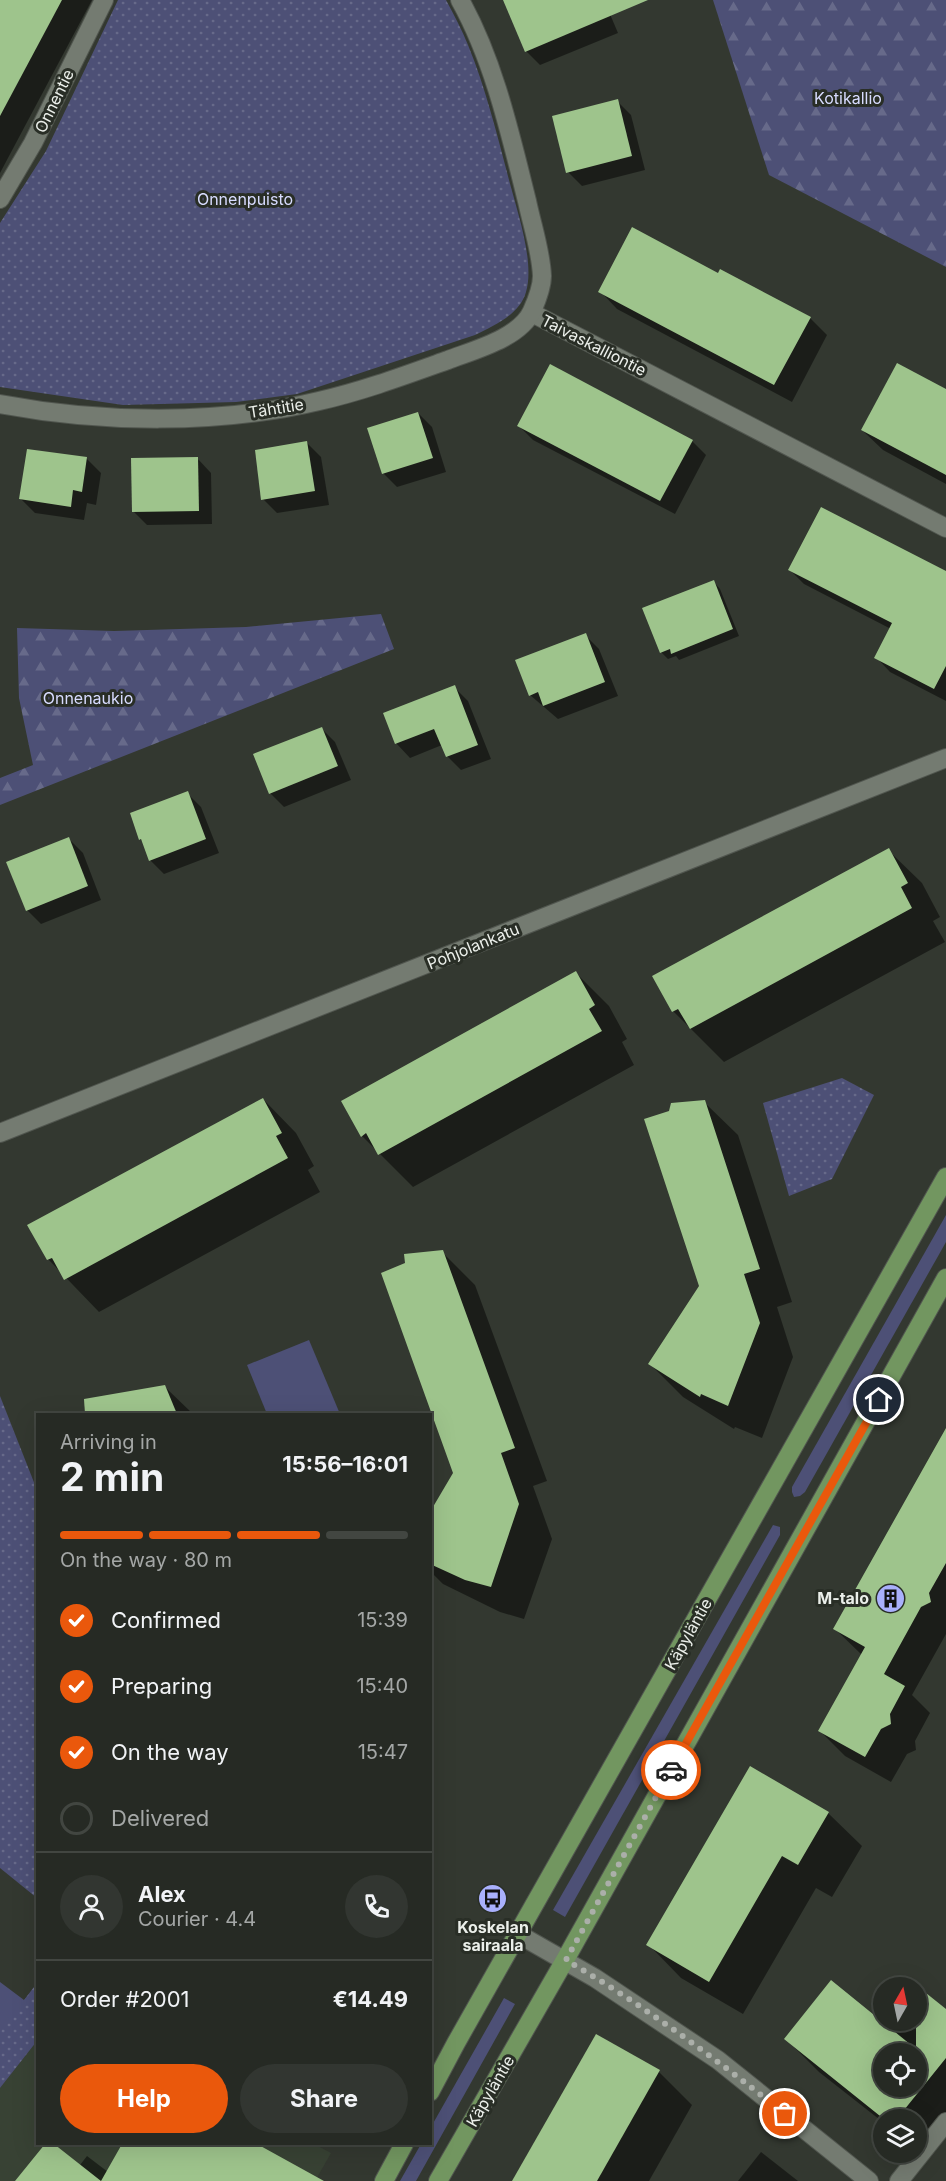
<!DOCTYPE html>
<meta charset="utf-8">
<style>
body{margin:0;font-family:Inter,sans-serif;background:#323631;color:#f1f3f6;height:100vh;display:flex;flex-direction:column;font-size:22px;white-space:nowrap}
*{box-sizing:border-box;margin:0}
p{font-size:20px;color:#a4a7a6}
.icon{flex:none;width:33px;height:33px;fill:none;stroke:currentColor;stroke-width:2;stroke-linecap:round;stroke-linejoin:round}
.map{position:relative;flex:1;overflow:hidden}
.details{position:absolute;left:36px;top:1413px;width:396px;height:732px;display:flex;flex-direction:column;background:#262a24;border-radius:0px;box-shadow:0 6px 24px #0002,0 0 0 2px #424641}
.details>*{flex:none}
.needle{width:39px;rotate:9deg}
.fabs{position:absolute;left:873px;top:1977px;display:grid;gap:12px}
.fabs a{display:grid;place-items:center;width:54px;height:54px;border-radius:50%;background:#262a24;box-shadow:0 6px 24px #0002,0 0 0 2px #424641;font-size:30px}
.pin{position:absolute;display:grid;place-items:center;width:51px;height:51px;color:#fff;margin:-26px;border:3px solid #fff;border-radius:50%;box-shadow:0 2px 6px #0007}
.courier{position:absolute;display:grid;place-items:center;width:60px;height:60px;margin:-30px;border:4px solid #ea580c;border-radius:50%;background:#fff;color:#222;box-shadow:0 2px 8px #0007}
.summary em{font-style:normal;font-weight:700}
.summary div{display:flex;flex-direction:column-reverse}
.summary{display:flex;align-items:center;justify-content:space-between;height:102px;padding:0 24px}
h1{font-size:39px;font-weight:700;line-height:45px}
.bar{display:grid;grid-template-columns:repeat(4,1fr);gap:9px 6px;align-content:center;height:72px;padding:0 24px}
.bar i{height:8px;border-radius:4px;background:#424641}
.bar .selected{background:#ea580c}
.bar p{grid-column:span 4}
.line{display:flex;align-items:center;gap:15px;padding:0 24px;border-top:2px solid #424641}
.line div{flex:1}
.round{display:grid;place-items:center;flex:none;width:63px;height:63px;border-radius:32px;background:#323631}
ol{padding:0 24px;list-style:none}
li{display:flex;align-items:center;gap:18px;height:66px}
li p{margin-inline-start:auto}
li .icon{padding:6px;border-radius:50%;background:#ea580c;color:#fff;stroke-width:4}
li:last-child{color:#a4a7a6}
li i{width:33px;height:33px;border:3px solid #424641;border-radius:50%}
.primary-button{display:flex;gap:12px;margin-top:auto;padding:12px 24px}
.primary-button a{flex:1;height:69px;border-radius:36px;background:#ea580c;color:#fff;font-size:24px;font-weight:700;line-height:69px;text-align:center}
.primary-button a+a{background:#323631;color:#f1f3f6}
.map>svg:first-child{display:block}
.built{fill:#384234}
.grass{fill:#4d5076}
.forest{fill:url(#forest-firs)}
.park{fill:url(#park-dots)}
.shadow{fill:#0007;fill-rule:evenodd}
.building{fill:#9ec48c;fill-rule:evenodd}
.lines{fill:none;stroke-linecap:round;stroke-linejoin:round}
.minor-casing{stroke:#51564f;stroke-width:20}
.major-casing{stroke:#51564f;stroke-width:20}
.minor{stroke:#747b71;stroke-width:18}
.major{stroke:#729660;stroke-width:18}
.done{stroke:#abafa9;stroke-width:6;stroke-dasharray:0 10.8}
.route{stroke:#ea580c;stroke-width:8}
.labels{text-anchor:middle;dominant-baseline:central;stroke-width:6;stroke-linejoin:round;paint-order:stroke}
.park-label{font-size:16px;fill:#d8dcff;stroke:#292e26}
.street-label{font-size:16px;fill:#ebefea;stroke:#292e26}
.poi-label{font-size:16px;font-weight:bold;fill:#ebefea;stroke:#292e26;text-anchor:end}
</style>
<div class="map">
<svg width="946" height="2181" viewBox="0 0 946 2181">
<defs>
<pattern id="forest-firs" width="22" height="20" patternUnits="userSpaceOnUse" patternTransform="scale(1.5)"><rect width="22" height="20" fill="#4d5076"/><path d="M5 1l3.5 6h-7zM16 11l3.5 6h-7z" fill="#676a8a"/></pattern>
<pattern id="park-dots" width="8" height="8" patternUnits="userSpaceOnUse" patternTransform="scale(1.5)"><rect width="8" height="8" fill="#4d5076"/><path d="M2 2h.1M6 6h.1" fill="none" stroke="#676a8a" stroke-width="1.8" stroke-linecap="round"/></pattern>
</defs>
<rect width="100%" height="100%" fill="#333830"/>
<!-- built -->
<polygon class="built" points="37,2041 38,2144 314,2144 331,2153 315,2181 0,2181 0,2088"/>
<!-- grass -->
<g class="grass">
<polygon points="946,1215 946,1242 805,1492 800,1496 794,1497 792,1492 792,1487"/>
<polygon points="309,1340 340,1414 267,1414 247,1365"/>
<polygon points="773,1525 780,1527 780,1535 565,1917 553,1910"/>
<polygon points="0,1982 24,2000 38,1983 0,2049"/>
<polygon points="504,1998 515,2004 416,2181 400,2181 421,2144 430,2144 431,2127"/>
</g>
<!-- forest -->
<g class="forest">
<polygon points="713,0 946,0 946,267 769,175"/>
<polygon points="381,614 394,649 0,805 0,778 33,765 19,698 17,628 114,631 246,627"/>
</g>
<!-- park -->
<g class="park">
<path d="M118,0H446C454,15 462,30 468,45C486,89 497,135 509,180C517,211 535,262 526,292C520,314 494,326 475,335L297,394L236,402L123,405L0,387V223L46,151Z"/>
<polygon points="842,1078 874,1095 832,1179 789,1196 763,1103"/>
<polygon points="0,1396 37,1490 37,1898 0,1868"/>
<polygon points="37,1983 37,2041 0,2088 0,2032"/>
</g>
<!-- shadow -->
<g class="shadow">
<polygon points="0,0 92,0 0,173"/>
<polygon points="505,0 604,0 618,33 540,65 526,51"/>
<polygon points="617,101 631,115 645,170 582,186 568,172"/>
<polygon points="719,275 810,318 827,335 792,402 617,309 600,291"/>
<polygon points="946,390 946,484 883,450 862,430"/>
<polygon points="418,413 432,427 446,472 397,487 383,473"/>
<polygon points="519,426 692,441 706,455 675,514 533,440"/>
<polygon points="307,443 321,457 329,505 277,513 263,499"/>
<polygon points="197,458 211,473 212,524 147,525 133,511"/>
<polygon points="87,459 101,473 96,505 87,503 84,520 35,513 21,499"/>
<polygon points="790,570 946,573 946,701 890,672 876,657 891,629 804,584"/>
<polygon points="714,582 720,589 739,636 679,660 676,656 668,659 661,652"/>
<polygon points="585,635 599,649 618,696 558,719 530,695"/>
<polygon points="454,687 468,701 491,759 461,770 447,756 442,745 410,758 396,743"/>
<polygon points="321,728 335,742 351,780 284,807 270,793"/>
<polygon points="187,793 201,807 219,853 164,874 150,860 143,842 140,839"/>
<polygon points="69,839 83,853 101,900 41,924 27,910"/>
<polygon points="888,850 922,883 940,917 933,921 945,942 724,1062 673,1011"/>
<polygon points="576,973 609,1006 627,1039 622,1042 634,1065 413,1187 362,1136"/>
<polygon points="263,1099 296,1133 314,1166 308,1170 320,1192 99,1312 48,1259"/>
<polygon points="704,1102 738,1135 792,1302 777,1307 793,1357 762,1438 735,1427 734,1429 683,1397 650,1364 700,1286"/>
<polygon points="442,1252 475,1285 547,1481 533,1486 552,1539 524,1619 500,1612 443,1584 430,1571 430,1515 455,1473 406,1264"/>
<polygon points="165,1387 193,1414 107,1414 106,1413"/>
<polygon points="946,1438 946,1634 912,1695 930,1713 915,1741 916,1750 907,1754 891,1782 845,1756 820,1731 862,1655 834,1628"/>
<polygon points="751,1768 828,1813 862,1846 832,1897 816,1888 743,2014 681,1978 648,1944"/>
<path d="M946,2012V2132L916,2149V2120H884V2123L819,2072L786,2039L889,2028L895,2020H916ZM884,2054H916V2086H884Z"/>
<polygon points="597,2036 659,2072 692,2105 649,2181 514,2181"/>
<polygon points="46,2144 52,2144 80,2165 87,2156 108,2172 124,2144 254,2144 293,2165 305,2181 16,2181"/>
<polygon points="761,2152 798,2181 738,2181"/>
</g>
<!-- building -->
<g class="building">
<polygon points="0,0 62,0 0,116"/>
<polygon points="503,0 648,0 525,52"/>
<polygon points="618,99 632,156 566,173 552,116"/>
<polygon points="632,227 718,273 720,269 811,317 774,385 598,292"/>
<polygon points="897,363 946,389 946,475 861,430"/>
<polygon points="550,364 693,440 660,501 517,426"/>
<polygon points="418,412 433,458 382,474 367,428"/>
<polygon points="307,441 315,491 261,500 255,450"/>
<polygon points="27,449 87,457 82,492 73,490 71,507 19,499"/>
<polygon points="198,457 199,511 132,512 131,458"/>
<polygon points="821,507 946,571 946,666 934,689 874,658 892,623 788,570"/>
<polygon points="714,580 733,629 671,654 670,649 660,653 642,608"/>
<polygon points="586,633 605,682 543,706 538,692 529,696 515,660"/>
<polygon points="455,685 478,745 446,757 434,729 395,744 383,713"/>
<polygon points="322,727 338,766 269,794 253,754"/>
<polygon points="188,791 206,839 149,861 141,839 139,840 130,813"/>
<polygon points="69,837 88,886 26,911 6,862"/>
<polygon points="889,848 908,883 901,887 912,908 690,1029 678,1009 672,1012 652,976"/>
<polygon points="576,971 595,1005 589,1009 602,1031 378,1155 366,1133 361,1137 341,1101"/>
<polygon points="263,1098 282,1133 276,1136 288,1158 64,1280 52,1258 47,1260 27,1225"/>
<polygon points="705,1100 760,1269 744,1274 760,1323 728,1406 701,1394 700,1397 648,1364 699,1286 644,1119 669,1111 671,1103"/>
<polygon points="443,1250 515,1448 501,1453 519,1504 491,1587 465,1580 430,1564 430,1512 453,1473 381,1273 405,1263 404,1254"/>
<polygon points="165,1385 177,1414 85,1414 84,1399"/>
<polygon points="946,1428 946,1563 929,1593 931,1602 921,1607 884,1674 905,1686 890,1714 891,1724 881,1729 865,1757 818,1731 865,1647 833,1629"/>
<polygon points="750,1766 829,1812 798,1865 782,1856 709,1982 646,1945"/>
<path d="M831,1980L916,2049V1985L946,2009V2058L896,2120H885L784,2039ZM884,2054H916V2086H884Z"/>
<polygon points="596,2034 660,2070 597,2181 512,2181"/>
<polygon points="45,2144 54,2144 101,2181 122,2144 257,2144 324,2181 15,2181"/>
</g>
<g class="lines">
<defs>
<g id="minor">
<polyline points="0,199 33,143 104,0"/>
<polyline points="532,313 946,528"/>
<path d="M0,404C101,423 218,425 319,401C363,391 406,375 448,360C474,350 520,338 532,311C536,302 542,286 542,276C541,251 532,225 527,201C510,133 494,61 460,0"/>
<polyline points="0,1133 946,758"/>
<polyline points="518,1934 595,1978 718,2060 869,2181"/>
<polyline points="899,2181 946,2122"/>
</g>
<g id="major">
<polyline points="430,2092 456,2043 946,1177"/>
<polyline points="384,2181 404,2144"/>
<polyline points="438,2181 565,1960 946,1278"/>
</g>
</defs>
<!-- minor casing -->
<use href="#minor" class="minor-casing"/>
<!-- major casing -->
<use href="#major" class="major-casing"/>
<!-- minor -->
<use href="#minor" class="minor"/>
<!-- major -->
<use href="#major" class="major"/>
</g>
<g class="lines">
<!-- done -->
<path class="done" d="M671,1770L566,1960C643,2005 715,2058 785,2114"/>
<!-- route -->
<polyline class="route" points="671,1770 879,1400"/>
</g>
<!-- icons -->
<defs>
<symbol id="building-disc" viewBox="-11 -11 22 22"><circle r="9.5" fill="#a9b0fc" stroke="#292e26"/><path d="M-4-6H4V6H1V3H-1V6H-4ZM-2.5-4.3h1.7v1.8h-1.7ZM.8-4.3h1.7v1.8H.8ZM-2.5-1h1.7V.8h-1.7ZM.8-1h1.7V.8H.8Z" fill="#111"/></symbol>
<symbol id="bus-disc" viewBox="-11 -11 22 22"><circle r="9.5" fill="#a9b0fc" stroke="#292e26"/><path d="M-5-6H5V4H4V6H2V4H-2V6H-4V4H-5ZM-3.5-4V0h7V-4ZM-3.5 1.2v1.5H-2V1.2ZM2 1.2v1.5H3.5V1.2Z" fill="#111"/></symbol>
</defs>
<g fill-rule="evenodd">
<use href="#building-disc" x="874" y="1582" width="33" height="33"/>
<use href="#bus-disc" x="476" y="1882" width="33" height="33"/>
</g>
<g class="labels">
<!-- park labels -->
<g class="park-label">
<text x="848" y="98">Kotikallio</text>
<text x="245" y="199">Onnenpuisto</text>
<text x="88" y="698">Onnenaukio</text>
</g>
<!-- street labels -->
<g class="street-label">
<text transform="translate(54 101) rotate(-64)">Onnentie</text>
<text transform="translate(594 345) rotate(27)">Taivaskalliontie</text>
<text transform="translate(276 408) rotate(-9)">Tähtitie</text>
<text transform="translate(473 946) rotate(-22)">Pohjolankatu</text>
<text transform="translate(688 1634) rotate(-61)">Käpyläntie</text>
<text transform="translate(490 2091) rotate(-60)">Käpyläntie</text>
</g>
<!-- poi labels -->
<g class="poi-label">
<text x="869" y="1598">M-talo</text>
<text x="493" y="1927" text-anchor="middle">Koskelan<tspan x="493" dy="18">sairaala</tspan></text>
</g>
</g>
</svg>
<div class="fabs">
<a><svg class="needle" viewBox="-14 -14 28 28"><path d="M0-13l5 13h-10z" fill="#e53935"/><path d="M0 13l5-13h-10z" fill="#a4a7a6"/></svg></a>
<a><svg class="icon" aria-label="locate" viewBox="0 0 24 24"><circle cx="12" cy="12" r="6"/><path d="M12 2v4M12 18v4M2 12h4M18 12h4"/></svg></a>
<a><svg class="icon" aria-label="layers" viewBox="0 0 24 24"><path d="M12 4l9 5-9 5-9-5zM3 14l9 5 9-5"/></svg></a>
</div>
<div class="pin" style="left:785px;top:2114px;background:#ea580c"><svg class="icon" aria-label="bag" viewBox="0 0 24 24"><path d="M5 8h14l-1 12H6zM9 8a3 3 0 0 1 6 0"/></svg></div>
<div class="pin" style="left:879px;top:1400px;background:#1f2937"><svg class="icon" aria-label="home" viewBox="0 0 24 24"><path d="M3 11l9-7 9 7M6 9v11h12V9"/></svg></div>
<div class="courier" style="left:671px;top:1770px"><svg class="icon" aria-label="car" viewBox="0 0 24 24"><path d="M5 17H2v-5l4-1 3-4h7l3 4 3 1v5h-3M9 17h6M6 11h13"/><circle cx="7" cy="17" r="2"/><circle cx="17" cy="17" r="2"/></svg></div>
<section class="details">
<div class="summary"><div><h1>2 min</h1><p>Arriving in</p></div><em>15:56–16:01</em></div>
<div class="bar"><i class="selected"></i><i class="selected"></i><i class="selected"></i><i></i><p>On the way · 80 m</p></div>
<ol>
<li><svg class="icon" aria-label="check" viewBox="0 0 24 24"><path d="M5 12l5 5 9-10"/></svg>Confirmed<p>15:39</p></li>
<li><svg class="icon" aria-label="check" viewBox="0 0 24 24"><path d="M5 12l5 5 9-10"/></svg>Preparing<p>15:40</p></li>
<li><svg class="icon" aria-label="check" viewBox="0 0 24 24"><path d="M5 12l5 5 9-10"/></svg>On the way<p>15:47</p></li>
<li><i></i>Delivered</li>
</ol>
<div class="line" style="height:108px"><a class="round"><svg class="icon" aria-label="person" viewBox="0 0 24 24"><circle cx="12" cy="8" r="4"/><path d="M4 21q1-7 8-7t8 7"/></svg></a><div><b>Alex</b><p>Courier · 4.4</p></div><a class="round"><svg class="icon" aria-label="phone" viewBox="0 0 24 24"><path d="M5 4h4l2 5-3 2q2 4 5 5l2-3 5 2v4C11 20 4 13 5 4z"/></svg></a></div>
<div class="line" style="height:78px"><div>Order #2001</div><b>€14.49</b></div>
<div class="primary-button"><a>Help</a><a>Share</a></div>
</section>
</div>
